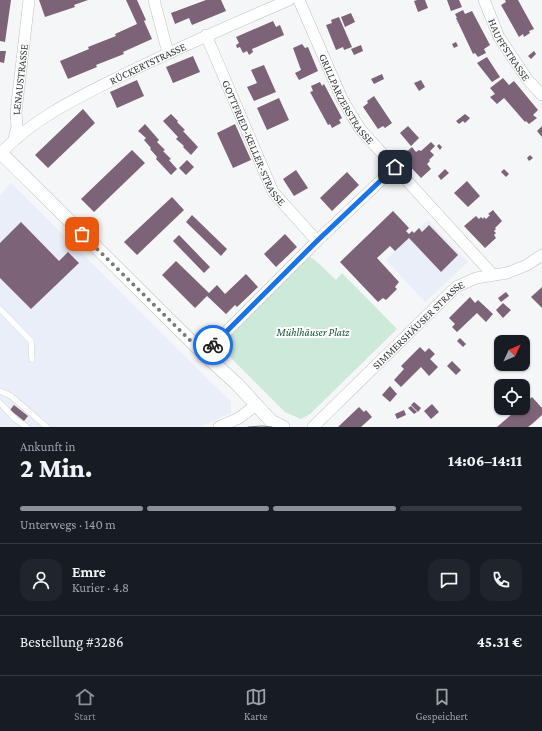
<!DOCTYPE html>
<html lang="de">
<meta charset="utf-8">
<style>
body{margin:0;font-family:"Crimson Pro",serif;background:#20242c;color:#f1f3f6;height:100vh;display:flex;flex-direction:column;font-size:15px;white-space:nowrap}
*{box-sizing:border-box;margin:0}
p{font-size:13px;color:#9ea1a6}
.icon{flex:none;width:22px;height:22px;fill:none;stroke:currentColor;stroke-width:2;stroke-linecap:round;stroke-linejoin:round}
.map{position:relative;height:427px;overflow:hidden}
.details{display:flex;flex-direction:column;background:#171b24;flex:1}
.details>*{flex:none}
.needle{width:26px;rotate:46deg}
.fabs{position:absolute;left:494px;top:335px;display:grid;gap:8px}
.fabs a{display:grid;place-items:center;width:36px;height:36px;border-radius:8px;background:#171b24;box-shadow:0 1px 3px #0004;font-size:20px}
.pin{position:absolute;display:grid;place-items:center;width:34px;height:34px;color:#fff;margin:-17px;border-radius:8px;box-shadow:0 2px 6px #0006}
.courier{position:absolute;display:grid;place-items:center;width:40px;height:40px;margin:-20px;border:3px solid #1a73e8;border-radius:50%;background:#fff;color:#222;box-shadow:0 1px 5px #0007}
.overview em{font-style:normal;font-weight:800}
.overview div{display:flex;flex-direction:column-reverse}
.overview{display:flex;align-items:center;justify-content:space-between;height:68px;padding:0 20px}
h1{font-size:26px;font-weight:800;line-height:30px}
.bar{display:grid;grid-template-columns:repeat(4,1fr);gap:6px 4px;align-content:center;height:48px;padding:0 20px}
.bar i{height:5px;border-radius:3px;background:#363941}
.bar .selected{background:#8c9099}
.bar p{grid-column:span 4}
.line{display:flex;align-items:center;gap:10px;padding:0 20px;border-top:1px solid #363941}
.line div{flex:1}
.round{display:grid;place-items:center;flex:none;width:42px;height:42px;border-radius:12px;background:#20242c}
.dock{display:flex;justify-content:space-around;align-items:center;height:56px;border-top:1px solid #363941;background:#171b24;font-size:11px;color:#9ea1a6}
.dock a{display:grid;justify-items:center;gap:2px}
.dock .selected{color:#8c9099}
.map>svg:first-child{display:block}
.built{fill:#eaeef8}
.green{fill:#cde9d9}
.building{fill:#7c6377}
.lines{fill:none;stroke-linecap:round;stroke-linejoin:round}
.service-casing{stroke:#bfc0c2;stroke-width:6}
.minor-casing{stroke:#bfc0c2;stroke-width:12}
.tertiary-casing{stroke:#bfc0c2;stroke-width:14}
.service{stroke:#fff;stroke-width:5.5}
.minor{stroke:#fff;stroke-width:11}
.tertiary{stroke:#fff;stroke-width:13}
.tram{stroke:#828384;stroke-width:1}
.done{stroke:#7a7a7b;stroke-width:4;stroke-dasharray:0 7.2}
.route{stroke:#1a73e8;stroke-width:5}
.labels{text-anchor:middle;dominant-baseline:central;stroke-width:4;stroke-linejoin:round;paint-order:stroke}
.street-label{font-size:11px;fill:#373838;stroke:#fff}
.park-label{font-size:11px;font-style:italic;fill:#1a5339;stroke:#fff}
</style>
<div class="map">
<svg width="542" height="427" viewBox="0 0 542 427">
<rect width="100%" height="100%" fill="#f5f6f8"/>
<!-- built -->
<g class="built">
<polygon points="11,183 231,402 231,413 200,427 0,427 0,196"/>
<polygon points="428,220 468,262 425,302 386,260"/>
</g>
<!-- green -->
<polygon class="green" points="308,255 316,261 336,280 342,273 397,329 310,414 301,419 285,412 219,346"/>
<!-- building -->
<g class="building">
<polygon points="0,0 11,0 5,42 0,41"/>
<polygon points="39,0 88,0 74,5 75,7 45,17"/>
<polygon points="126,0 137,0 146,20 144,21 152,39 123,52 124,54 96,65 97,67 68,79 60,61 89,49 88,47 116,36 115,34 137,24"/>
<polygon points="206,0 221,0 226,11 192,25 189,18 175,24 171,13"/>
<polygon points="417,0 425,0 428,8 418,12 414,1"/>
<polygon points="447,0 459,0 462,7 451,11"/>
<polygon points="505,0 518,0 534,29 529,31 530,33 524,37 523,34 519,37 501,5 506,2"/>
<polygon points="463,10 465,14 472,11 490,45 484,49 486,53 478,57 475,53 473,54 456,18 457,18 455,14"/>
<polygon points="351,13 355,22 345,27 341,17"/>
<polygon points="339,17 352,47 344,50 343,47 336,50 326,25 332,23 331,20"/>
<polygon points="273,21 276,27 280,25 284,35 252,49 253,52 249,55 247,51 243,53 240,47 237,48 236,45 239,43 236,37"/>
<polygon points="456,42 458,46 454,48 452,44"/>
<polygon points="302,44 305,48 308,47 318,71 299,80 295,73 301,70 293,48"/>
<polygon points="361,45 363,51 354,55 351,49"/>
<polygon points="0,51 6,51 4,63 0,62"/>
<polygon points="534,51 536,54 531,59 528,56"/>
<polygon points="193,56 200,72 173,83 166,67"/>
<polygon points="487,57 500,77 492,82 477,63"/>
<polygon points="264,65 276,92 254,101 247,87 257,83 251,70"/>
<polygon points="382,74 384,79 374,84 371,79"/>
<polygon points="503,78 509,85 514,81 538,110 533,115 537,118 529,124 526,121 525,122 504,98 497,104 490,97 495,94 490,88"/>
<polygon points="137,80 144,96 117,108 110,92"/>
<polygon points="421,80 425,87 419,91 414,83"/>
<polygon points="320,82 322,86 324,84 342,118 339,120 341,123 332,128 330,124 328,125 310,92 313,91 311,86"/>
<polygon points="374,96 392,123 385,128 383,126 378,129 363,107 368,103 367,101"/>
<polygon points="279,98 289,120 267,130 257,108"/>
<polygon points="83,109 95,123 48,168 35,155"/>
<polygon points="171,114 178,121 177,122 185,130 183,131 198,147 191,155 183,147 184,146 176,139 178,137 163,121"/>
<polygon points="465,114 470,118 465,123 463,121 459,124 456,121"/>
<polygon points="145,124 159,140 157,142 165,150 163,151 171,159 169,160 177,169 171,175 156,159 157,157 150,149 151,148 144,140 146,138 138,131"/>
<polygon points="235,124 251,160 233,168 217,133"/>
<polygon points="408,126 419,138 411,146 400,133"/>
<polygon points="542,126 542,137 537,131"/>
<polygon points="431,142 435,146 430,151 434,155 429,160 430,161 427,164 431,169 421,178 401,157 412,147 416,152 419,150 421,151"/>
<polygon points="439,144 442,147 440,150 437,146"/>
<polygon points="132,150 145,163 94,212 81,199"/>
<polygon points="530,155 533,158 529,161 527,158"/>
<polygon points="187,160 194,167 186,175 179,168"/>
<polygon points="445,169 449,173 441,180 438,176"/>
<polygon points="504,169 509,174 506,177 501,172"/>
<polygon points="296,170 308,188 294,196 283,179"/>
<polygon points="347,172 359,185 332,211 320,198"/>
<polygon points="467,181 480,196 468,207 454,193"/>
<polygon points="172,197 184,210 137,255 124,242"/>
<polygon points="493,210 502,221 495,228 496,229 494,231 496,233 494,235 496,238 485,248 464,226 476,216 479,219 481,217 483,219 484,217 486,219 490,215 488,214"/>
<polygon points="393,211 409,228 406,231 409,234 412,231 414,233 419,228 422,232 429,225 458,255 441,272 409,238 395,251 390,246 377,258 399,282 395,287 397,289 386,300 383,298 378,302 340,262"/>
<polygon points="192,215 227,249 221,256 186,222"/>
<polygon points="21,222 59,261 68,252 79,263 31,309 0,278 0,243"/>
<polygon points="285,234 297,247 276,267 264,254"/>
<polygon points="179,235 210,267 204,273 173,241"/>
<polygon points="176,261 209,293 217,285 225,294 246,274 258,287 237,307 235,305 226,314 207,296 195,308 162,275"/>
<polygon points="542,287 542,308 531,297"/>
<polygon points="506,292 509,296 501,302 498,298"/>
<polygon points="470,297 475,303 478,300 493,314 486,322 477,313 457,332 452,327 455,324 449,318"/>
<polygon points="503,303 511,310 503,318 496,310"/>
<polygon points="460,338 466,344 463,347 457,341"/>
<polygon points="420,347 425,352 429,348 435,354 430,359 438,367 429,376 421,367 401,387 394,380 404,369 401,366"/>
<polygon points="452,361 461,370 456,375 447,366"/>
<polygon points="390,386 397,394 390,402 382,395"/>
<polygon points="532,397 542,408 542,415 532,424 528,427 497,427 519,408 523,408 523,405"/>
<polygon points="414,402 421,408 418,412 411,405"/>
<polygon points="432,404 439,412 431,419 424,411"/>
<polygon points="14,405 28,416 24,421 10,410"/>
<polygon points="411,406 417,412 414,414 408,408"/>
<polygon points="359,407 364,412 366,410 372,417 361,427 338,427"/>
<polygon points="404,410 406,415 397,419 395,414"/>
</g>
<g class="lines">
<defs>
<g id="service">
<polyline points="0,309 31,341 32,359"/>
<polyline points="0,391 11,396 47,427"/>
<polyline points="0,403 15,419 27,427"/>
</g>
<g id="minor">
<polyline points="154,0 168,53"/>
<path id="s1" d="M299,0L342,99L360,129L493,275"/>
<path id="s2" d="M484,0L499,37L527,79L542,95"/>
<path id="s3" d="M206,35L273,192L317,241"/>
<path id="s4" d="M14,139L17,127L16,112L29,0"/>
<path id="s5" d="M1,153C35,117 79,97 123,75C178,48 233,24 289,0"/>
<polyline points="204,354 317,241 395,167"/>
<polyline points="219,427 239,418 256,405"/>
<path id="s6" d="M313,427L456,287L476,278L507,273L527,265L542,255"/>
</g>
<polyline id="tertiary" points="0,152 204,354 237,384 271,421 283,427"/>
</defs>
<!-- service casing -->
<use href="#service" class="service-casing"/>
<!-- minor casing -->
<use href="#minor" class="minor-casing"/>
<!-- tertiary casing -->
<use href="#tertiary" class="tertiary-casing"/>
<!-- service -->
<use href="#service" class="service"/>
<!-- minor -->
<use href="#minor" class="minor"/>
<!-- tertiary -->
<use href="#tertiary" class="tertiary"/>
<!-- tram -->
<polyline class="tram" points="248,427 262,426 272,427"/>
</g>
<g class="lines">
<!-- done -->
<polyline class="done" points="82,234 204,354 213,345"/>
<!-- route -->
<polyline class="route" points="213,345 317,241 395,167"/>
</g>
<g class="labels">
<!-- street labels -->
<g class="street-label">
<text stroke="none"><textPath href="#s2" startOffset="56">HAUFFSTRASSE</textPath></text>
<text stroke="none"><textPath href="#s5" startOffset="173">RÜCKERTSTRASSE</textPath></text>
<text stroke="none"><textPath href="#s4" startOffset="60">LENAUSTRASSE</textPath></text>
<text stroke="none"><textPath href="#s1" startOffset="110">GRILLPARZERSTRASSE</textPath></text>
<text stroke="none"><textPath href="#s3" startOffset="118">GOTTFRIED-KELLER-STRASSE</textPath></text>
<text stroke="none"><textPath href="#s6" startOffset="147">SIMMERSHÄUSER STRASSE</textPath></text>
</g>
<!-- park labels -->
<g class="park-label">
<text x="313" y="332">Mühlhäuser Platz</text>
</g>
</g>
</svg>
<div class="fabs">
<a><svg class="needle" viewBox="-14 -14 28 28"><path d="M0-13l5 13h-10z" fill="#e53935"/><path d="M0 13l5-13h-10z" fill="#9ea1a6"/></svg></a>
<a><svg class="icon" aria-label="locate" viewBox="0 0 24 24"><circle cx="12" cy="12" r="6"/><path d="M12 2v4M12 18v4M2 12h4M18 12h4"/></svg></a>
</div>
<div class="pin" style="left:82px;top:234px;background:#ea580c"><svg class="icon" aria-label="bag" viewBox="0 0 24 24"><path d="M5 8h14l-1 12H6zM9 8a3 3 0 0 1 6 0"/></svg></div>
<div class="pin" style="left:395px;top:167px;background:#1f2937"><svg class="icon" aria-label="home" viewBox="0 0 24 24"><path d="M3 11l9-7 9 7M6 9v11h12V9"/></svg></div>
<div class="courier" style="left:213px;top:345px"><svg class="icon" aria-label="bike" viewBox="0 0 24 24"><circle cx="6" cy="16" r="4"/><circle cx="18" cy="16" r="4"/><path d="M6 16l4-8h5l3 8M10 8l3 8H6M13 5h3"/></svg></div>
</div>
<section class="details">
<div class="overview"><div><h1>2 Min.</h1><p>Ankunft in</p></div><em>14:06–14:11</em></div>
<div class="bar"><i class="selected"></i><i class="selected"></i><i class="selected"></i><i></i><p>Unterwegs · 140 m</p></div>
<div class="line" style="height:72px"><a class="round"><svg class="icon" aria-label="person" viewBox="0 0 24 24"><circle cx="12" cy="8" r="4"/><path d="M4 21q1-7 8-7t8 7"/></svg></a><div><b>Emre</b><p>Kurier · 4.8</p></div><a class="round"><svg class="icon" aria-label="chat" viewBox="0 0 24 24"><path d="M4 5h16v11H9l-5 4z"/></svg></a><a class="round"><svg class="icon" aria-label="phone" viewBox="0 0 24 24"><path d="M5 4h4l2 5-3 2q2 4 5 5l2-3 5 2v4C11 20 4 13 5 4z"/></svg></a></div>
<div class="line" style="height:52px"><div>Bestellung #3286</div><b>45.31 €</b></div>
</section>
<nav class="dock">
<a class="selected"><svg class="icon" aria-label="home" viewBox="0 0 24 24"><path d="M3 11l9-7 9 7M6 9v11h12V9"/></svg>Start</a>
<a><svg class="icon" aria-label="map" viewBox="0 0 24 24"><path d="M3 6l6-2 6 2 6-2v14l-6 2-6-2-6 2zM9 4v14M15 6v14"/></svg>Karte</a>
<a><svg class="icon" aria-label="saved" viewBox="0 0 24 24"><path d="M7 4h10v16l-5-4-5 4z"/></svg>Gespeichert</a>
</nav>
